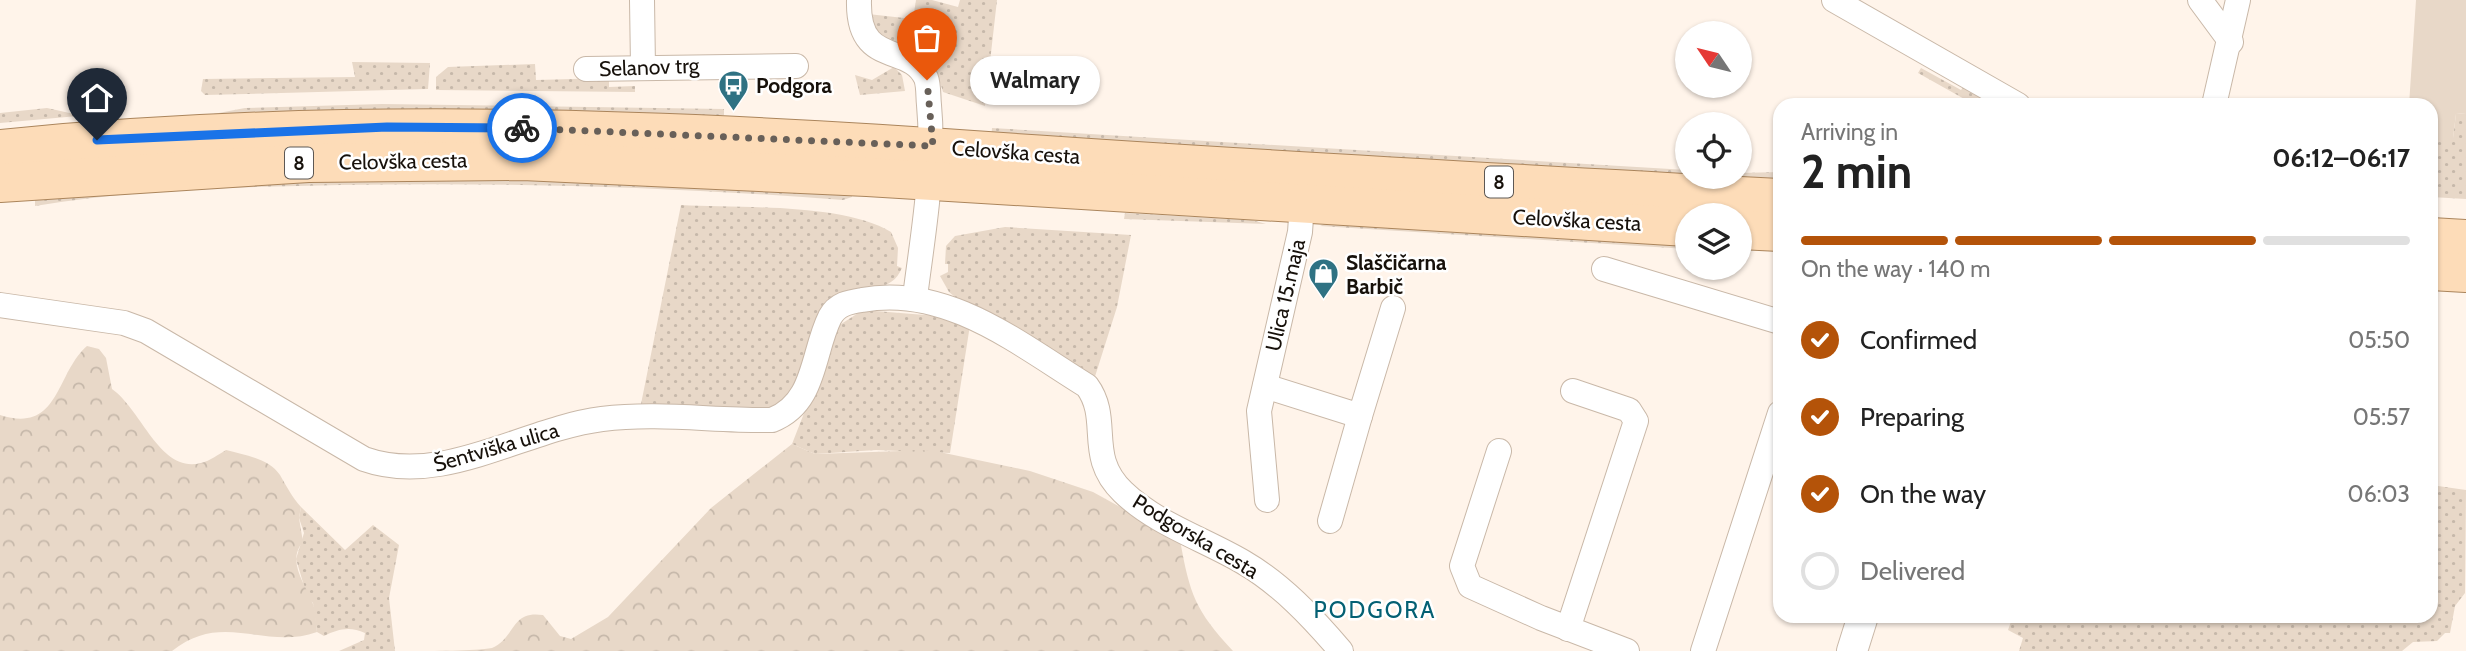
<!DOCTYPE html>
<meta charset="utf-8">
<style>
body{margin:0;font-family:Cabin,sans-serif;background:#f6f6f6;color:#222;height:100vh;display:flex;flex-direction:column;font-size:26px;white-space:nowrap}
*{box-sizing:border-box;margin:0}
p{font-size:23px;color:#767676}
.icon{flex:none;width:38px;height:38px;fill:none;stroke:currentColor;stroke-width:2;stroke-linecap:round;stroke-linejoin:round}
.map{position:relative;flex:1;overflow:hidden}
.sheet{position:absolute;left:1773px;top:98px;width:665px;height:525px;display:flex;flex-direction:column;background:#fff;border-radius:21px;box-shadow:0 2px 5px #0004}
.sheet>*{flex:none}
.needle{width:46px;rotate:305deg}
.fabs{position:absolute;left:1675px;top:21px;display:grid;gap:14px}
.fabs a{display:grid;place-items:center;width:77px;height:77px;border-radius:50%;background:#fff;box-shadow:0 2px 5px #0004;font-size:35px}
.pin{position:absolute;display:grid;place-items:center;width:60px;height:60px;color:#fff;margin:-72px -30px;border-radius:50% 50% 50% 0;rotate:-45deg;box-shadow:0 0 7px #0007}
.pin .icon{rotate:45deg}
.courier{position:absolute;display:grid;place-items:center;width:70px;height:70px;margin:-35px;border:5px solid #1a73e8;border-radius:50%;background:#fff;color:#222;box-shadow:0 2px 9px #0007}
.bubble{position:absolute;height:49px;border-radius:24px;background:#fff;box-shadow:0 2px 5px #0004;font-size:23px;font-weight:700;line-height:49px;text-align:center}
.summary em{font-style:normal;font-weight:700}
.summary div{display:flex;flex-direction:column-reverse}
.summary{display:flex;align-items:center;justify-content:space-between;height:119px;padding:0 28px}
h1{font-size:46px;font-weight:700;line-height:52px}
.bar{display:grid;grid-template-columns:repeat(4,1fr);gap:10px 7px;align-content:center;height:84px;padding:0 28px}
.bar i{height:9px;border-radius:5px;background:#e0e0e0}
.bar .selected{background:#b45309}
.bar p{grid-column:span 4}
ol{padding:0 28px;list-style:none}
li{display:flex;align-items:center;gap:21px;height:77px}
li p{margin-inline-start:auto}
li .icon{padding:7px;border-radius:50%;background:#b45309;color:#fff;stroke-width:4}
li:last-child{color:#767676}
li i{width:38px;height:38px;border:4px solid #e0e0e0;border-radius:50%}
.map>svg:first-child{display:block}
.grass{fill:url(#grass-dots)}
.forest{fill:url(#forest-crowns)}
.garden{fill:#e8d8c8}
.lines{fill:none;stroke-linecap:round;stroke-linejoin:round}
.minor-casing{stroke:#c9b8a8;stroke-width:26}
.tertiary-casing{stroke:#c9b8a8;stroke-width:32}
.primary-casing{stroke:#ab855c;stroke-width:40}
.minor{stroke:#fff;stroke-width:24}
.tertiary{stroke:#fff;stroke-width:30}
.primary{stroke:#fddcb8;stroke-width:38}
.done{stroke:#686059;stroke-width:7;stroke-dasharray:0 12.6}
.route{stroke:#1a73e8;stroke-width:9}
.labels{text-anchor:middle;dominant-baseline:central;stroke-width:5;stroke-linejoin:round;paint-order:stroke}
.shield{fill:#fff;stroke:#5d5854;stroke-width:2}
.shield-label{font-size:19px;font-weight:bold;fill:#17110b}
.street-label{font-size:21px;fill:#17110b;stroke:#fff}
.poi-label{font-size:21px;font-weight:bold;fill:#17110b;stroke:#fff;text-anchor:start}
.neighbourhood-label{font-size:23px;letter-spacing:2px;fill:#046073;stroke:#fff}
</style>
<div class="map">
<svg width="2466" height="651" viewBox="0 0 2466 651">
<defs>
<pattern id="grass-dots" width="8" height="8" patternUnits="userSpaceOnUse" patternTransform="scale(1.75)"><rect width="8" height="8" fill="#e8d8c8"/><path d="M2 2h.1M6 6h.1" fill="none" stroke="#c6b8aa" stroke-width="1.8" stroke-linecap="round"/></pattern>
<pattern id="forest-crowns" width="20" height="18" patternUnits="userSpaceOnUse" patternTransform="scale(1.75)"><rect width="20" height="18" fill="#e8d8c8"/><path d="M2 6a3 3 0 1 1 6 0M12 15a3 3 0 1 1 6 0" fill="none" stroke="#c6b8aa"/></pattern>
</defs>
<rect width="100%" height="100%" fill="#fff4ea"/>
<!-- grass -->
<g class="grass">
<path d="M916,0H932L958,7L960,0H997L985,106L943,92C932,45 910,62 880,38C875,34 871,21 868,14L913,19Z"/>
<polygon points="352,62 430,63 428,89 205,95 201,91 203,79 355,77"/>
<polygon points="535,64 536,80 609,78 609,87 635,86 635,92 436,90 436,77 448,67"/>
<polygon points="894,67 902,75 905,91 860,95 855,75 872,80"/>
<polygon points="1921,68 1961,90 1965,85 1983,96 1975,105 1918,73"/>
<polygon points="382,104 724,109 724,115 703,117 208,115 245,108"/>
<polygon points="47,108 74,114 98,111 100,114 0,123 0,113"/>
<polygon points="2466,113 2466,199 2431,197 2431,138 2453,138 2456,114"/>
<polygon points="992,128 1687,170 1687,177 1740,177 1740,173 1780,172 1780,178 1747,185 1710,184 991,140"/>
<path d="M285,174L852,188V197L843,200C676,187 509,182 341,185C239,187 136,189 35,206V199Z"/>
<path d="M681,205C738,208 843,203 891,232L898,248L897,266L902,268C891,293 870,285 848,290L795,391L767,414L641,404Z"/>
<polygon points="1125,213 1252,220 1266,224 1124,219"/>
<polygon points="1342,216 1687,237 1687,249 1320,226"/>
<polygon points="1005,227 1131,235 1117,307 1092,386 961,302 949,292 940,276 948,272 948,264 945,264 946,246 955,236"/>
<polygon points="863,310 950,317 970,325 950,453 876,450 815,454 792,444 838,326"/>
<polygon points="2431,485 2466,490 2465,593 2455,606 2450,633 2445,633 2437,641 2413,642 2402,651 2019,651 2023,638 2008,630 2013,616 2431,616"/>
<path d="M301,507L345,550L373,525L399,545L389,598L395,651H339L364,640L365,633C350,626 338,629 324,636L317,632L313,603L307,596L296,559L304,533L299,518Z"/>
</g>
<!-- forest -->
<g class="forest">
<path d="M87,346L99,349L106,358L112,389C142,410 160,474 201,463C210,461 219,454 226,450C244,455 269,458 280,475C287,487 292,497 301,507L299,518L303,542C286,561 306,585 313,604C316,612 316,624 317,632C265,651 223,610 172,651H0V415C60,434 55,374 87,346Z"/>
<path d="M792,444L815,454L930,450L1030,471L1093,492L1180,540C1190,595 1195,610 1233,651H410C431,651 475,651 492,648C516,638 510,610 543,615L560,636L571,639L608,617L711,508Z"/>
</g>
<!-- garden -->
<polygon class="garden" points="2416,0 2466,0 2466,113 2456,114 2453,138 2431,138 2431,105 2409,105"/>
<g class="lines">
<defs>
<g id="minor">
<polyline points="642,0 643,67"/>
<path d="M859,0C857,69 910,42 926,78C929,86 928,97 929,105C935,169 923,233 915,297"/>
<polyline points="1834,0 2018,105"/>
<polyline points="2200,0 2231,42"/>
<polyline points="586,69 796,66"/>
<polyline points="2214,105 2238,0"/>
<polyline points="1604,269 1780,322"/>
<path d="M0,305L124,323L146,331L364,459C443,487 523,429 602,419C659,412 715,421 772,420C816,403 812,353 830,317C837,304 849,302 862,300C946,284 1019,344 1087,386C1112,420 1085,456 1123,492C1156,524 1204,539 1243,562C1281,584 1312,617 1341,651"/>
<polyline points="1265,386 1360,416 1393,308"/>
<polyline points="1499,451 1462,566 1470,586 1541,618 1627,651"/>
<polyline points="1267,500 1259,411 1300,232 1302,204"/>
<polyline points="1330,521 1360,416"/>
<polyline points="1568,629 1636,421 1629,410 1573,391"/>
<polyline points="1703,651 1780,413"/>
</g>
<polyline id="tertiary" points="1852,651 1863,616"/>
<g id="primary">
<path d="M0,149C334,115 668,128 1002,152C1261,170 1520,184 1780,198"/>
<polyline points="0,183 308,163 523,161 867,177 1687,227"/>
<polyline points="1740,230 1780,232"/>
<polyline points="2431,237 2466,239"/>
<polyline points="2431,271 2466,273"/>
</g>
</defs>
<!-- minor casing -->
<use href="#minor" class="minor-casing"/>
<!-- tertiary casing -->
<use href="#tertiary" class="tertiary-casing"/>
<!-- primary casing -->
<use href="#primary" class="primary-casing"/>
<!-- minor -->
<use href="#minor" class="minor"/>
<!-- tertiary -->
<use href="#tertiary" class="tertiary"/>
<!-- primary -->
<use href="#primary" class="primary"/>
</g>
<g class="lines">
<!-- done -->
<polyline class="done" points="522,128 933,146 927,80"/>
<!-- route -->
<polyline class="route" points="97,140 387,127 522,128"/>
</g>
<!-- icons -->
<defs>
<symbol id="bus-pin" viewBox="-11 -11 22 30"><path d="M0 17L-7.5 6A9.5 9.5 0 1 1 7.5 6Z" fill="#2f7283" stroke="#fff"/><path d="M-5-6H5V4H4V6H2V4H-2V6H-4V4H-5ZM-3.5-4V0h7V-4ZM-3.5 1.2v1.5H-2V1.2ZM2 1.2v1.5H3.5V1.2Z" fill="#fff"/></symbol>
<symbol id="shop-pin" viewBox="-11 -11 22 30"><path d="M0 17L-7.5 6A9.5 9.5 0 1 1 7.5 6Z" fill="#2f7283" stroke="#fff"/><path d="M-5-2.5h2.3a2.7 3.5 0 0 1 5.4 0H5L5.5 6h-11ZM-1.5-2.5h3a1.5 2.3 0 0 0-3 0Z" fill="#fff"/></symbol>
</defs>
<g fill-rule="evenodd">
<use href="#bus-pin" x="716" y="68" width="35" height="47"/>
<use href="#shop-pin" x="1306" y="256" width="35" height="47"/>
</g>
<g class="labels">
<!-- shield labels -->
<g class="shield">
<rect x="285" y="147.5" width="28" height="31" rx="5"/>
<rect x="1485" y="166.5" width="28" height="31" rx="5"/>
</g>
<g class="shield-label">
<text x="299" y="163">8</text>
<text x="1499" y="182">8</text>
</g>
<!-- street labels -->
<g class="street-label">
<text transform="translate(649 67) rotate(-2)">Selanov trg</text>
<text transform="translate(1016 152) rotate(4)">Celovška cesta</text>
<text transform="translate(403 161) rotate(-1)">Celovška cesta</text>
<text transform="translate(1577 220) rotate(3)">Celovška cesta</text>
<text transform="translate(1285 295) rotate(-77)">Ulica 15.maja</text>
<text transform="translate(496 447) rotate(-16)">Šentviška ulica</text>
<text transform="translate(1196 536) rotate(31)">Podgorska cesta</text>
</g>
<!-- poi labels -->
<g class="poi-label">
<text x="756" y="85">Podgora</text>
<text x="1346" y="262">Slaščičarna<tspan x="1346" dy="24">Barbič</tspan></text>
</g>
<!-- neighbourhood labels -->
<g class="neighbourhood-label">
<text x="1375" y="610">PODGORA</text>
</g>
</g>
</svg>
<div class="fabs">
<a><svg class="needle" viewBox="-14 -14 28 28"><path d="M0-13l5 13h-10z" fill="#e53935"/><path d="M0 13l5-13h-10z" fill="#767676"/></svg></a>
<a><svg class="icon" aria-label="locate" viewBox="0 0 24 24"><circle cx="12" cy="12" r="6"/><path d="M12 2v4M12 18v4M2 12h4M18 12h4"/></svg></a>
<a><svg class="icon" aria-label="layers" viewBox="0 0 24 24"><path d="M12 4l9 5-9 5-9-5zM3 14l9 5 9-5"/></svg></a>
</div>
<div class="pin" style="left:927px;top:80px;background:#ea580c"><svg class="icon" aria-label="bag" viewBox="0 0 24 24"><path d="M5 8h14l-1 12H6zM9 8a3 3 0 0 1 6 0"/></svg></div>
<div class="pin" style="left:97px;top:140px;background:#1f2937"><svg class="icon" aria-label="home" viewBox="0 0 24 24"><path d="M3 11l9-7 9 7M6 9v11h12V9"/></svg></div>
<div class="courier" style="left:522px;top:128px"><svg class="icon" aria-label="bike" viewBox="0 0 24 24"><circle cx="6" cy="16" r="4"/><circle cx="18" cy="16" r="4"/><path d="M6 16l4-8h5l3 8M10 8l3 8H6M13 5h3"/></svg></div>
<div class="bubble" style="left:970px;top:56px;width:130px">Walmary</div>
<section class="sheet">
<div class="summary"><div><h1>2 min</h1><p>Arriving in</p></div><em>06:12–06:17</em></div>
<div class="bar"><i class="selected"></i><i class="selected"></i><i class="selected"></i><i></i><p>On the way · 140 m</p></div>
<ol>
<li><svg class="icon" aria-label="check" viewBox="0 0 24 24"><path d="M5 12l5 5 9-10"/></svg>Confirmed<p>05:50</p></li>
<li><svg class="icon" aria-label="check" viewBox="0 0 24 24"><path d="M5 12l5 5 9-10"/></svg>Preparing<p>05:57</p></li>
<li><svg class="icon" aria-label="check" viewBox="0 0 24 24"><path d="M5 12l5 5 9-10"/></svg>On the way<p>06:03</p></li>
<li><i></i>Delivered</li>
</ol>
</section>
</div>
